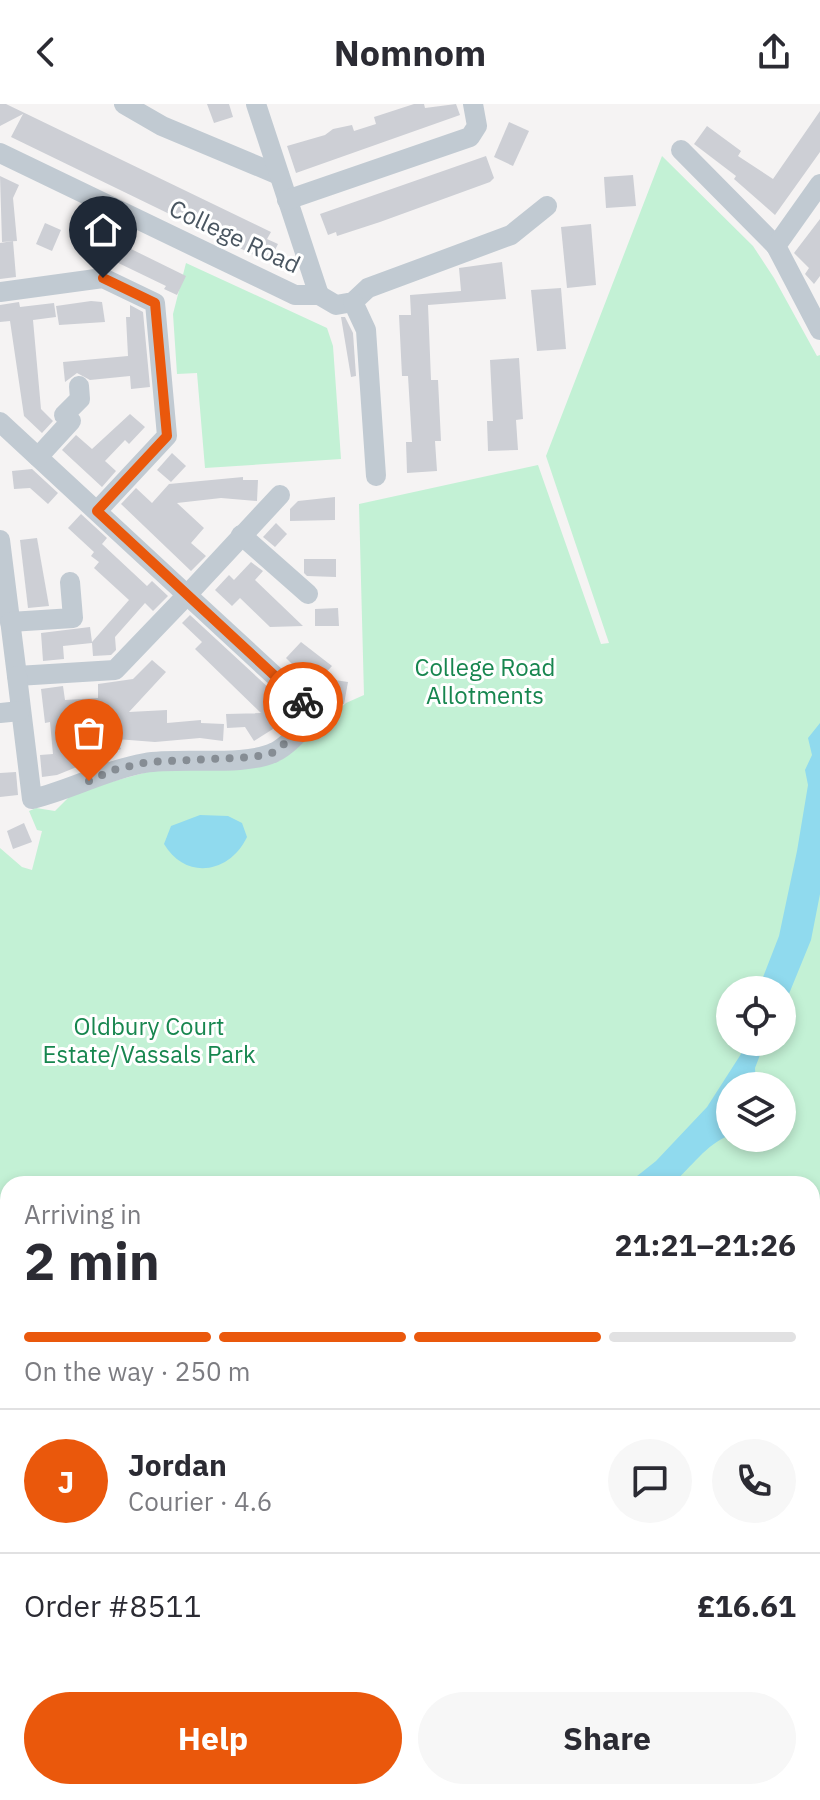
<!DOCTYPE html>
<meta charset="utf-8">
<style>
body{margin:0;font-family:"IBM Plex Sans",sans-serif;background:#f7f7f7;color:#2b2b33;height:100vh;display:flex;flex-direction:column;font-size:30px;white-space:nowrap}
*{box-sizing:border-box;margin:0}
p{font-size:26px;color:#7c7c81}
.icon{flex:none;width:44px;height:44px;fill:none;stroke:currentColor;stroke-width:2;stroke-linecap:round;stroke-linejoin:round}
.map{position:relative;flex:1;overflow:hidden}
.side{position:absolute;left:0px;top:1072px;width:820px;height:624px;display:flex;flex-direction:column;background:#fff;border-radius:24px 24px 0 0;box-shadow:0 4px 12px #0003}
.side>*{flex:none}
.fabs{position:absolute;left:716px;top:872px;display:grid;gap:16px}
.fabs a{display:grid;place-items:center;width:80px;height:80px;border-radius:50%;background:#fff;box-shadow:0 4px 12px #0003;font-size:40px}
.pin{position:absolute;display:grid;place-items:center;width:68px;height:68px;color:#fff;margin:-82px -34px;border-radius:50% 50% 50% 0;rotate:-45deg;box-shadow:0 0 8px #0007}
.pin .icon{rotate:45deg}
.courier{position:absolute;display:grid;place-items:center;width:80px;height:80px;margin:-40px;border:6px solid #ea580c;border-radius:50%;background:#fff;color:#222;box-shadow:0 2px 10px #0007}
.overview em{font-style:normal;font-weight:700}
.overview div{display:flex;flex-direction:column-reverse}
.overview{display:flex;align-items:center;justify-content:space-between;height:136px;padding:0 24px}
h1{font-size:52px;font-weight:700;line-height:60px}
.bar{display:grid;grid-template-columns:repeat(4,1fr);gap:12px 8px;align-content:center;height:96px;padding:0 24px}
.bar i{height:10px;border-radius:6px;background:#e1e1e2}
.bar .selected{background:#ea580c}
.bar p{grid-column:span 4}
.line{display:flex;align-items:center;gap:20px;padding:0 24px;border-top:2px solid #e1e1e2}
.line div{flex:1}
.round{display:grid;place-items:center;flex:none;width:84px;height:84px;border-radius:42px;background:#f7f7f7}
.primary-button{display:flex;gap:16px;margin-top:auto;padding:16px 24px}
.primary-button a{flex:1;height:92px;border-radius:48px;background:#ea580c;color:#fff;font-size:32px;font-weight:700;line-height:92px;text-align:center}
.primary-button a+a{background:#f7f7f7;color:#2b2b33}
header{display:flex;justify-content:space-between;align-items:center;height:104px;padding:0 24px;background:#fff;font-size:36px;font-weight:700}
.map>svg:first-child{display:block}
.education{fill:#e6e4e5}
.green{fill:#c3f1d5;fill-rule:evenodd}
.water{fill:#90daee}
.building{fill:#cdcfd5;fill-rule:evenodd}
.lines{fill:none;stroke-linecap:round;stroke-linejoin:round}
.minor{stroke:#c1cad2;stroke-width:20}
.done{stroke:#868d94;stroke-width:8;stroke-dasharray:0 14.4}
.route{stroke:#ea580c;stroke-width:10}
.labels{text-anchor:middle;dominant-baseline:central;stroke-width:6;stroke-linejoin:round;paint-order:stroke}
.street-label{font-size:24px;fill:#4a5661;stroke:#fff}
.park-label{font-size:24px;fill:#17864f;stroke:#fff}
</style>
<header><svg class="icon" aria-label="back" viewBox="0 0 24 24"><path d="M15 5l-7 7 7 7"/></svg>Nomnom<svg class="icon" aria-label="share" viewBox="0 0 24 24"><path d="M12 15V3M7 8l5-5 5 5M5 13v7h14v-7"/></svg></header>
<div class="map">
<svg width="820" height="1696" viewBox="0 0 820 1696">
<rect width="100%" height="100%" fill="#f5f3f3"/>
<!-- education -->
<polygon class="education" points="820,1125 820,1257 812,1256 812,1129"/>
<!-- green -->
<g class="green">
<path d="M662,52L753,142L774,174L817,252L820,251V1121L812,1125V1080H8V1688H175L169,1696H0V744L22,763L32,766L42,727L37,726L29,707L36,704L55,707L74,688L151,667L279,657L346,599L364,591L359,400L538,361L601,540L609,539L546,352ZM730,886H782V938H730ZM730,982H782V1034H730Z"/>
<polygon points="186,159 327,224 333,242 341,355 205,364 197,269 177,270 173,210"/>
<polygon points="820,1653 820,1696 697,1696 720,1688 812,1688 812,1656"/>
<polygon points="323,1688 568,1688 572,1696 317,1696"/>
</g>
<!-- water -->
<g class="water">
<polygon points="820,619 820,790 811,836 782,907 782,886 758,886 779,832 797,747 808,681 805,666 812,651 808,634"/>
<path d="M200,711L228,712L242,719L247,733C230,769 186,777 164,740L171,722Z"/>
<path d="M740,938H765L755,964L756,982H730V1031C705,1041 692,1063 672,1080H627L656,1057L707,1003L741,950Z"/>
</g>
<!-- building -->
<g class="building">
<polygon points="0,0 6,0 271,128 267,135 278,140 270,156 261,151 260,154 11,33 23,10 0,22"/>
<polygon points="207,0 229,0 233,13 214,19"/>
<polygon points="414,0 424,0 425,4 456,0 460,11 296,69 287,42 325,31 333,25 352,21 354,27 376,20 374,13"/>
<polygon points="820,7 820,48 775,111 734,75 736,72 694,40 707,22 741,47 738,52 773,75"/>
<polygon points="509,18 529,27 513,62 494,53"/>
<polygon points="486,52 494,74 490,78 380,118 337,132 336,128 328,131 320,110"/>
<polygon points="633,71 636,102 606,104 604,73"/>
<polygon points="0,72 19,81 13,94 17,137 2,138"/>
<polygon points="820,115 820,172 814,180 805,170 809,164 794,149"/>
<polygon points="45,119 61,126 52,147 36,140"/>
<polygon points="591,120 596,181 567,184 561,123"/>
<polygon points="83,126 126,146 127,143 186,172 177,191 164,185 166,182 108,154 106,158 75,144"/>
<polygon points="13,137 16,173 0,175 0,139"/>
<polygon points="502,158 506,195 428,201 431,276 438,276 441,337 435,337 437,367 407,369 406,338 412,338 408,272 402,272 399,211 411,211 410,191 461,187 459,164"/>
<polygon points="561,184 566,245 537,247 531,186"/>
<polygon points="91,197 102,198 105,218 59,221 56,202"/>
<polygon points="19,198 20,203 54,199 56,213 33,216 41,305 53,317 42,329 24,312 10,217 0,218 0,201"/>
<polygon points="130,201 143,208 150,283 131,285 130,272 90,276 77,269 65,278 63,258 128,252 126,213 130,213"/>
<polygon points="341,213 345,213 353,229 356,272 351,273"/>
<polygon points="519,254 523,315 516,316 518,346 488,347 487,317 493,317 490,256"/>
<polygon points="130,310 145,323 129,340 125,336 105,357 116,367 102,383 62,346 76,331 92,345"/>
<polygon points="172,349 186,362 171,378 157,366"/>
<polygon points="32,365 58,389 48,400 30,384 14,385 12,367"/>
<polygon points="243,373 243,376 258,376 257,397 221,394 177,399 204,424 191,439 206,452 191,467 121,400 136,384 152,399 169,380"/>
<polygon points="335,393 335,416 290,417 290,405 298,397"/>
<polygon points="81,410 107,434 102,440 147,482 152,477 168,492 153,507 145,499 115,533 116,546 111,551 93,552 92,539 63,542 64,555 43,557 41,529 90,523 92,538 129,496 94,464 99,458 91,452 94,448 68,424"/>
<polygon points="276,419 287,430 275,443 263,433"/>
<polygon points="37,434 49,502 28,504 20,436"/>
<polygon points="304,455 336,455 336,473 307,472 304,469"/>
<polygon points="251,458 263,467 255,476 303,522 270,523 240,494 232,502 215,486 229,471 234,476"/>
<polygon points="338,504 339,522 315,522 315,505"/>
<polygon points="190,511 297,610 286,621 284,618 254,637 245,623 227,624 226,610 261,609 195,545 202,538 182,519"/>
<polygon points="301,538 332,562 321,574 310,563 303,571 286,554"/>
<path d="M152,556L166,568L129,608L167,606V619L201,616V619L224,620L223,637L200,634L155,638L116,635L121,645L57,671L42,673L40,651L53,650L50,618L45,619L41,585L63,582L65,596L98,594V580L133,575ZM113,607L117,626L69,647L66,610Z"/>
<polygon points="328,575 348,578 344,600 324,597"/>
<polygon points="16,668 18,691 0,693 0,669"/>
<polygon points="24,719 32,738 13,745 7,727"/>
</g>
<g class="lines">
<!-- minor -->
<g class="minor">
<polyline points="124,0 162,22 279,71"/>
<polyline points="256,0 319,191"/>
<polyline points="681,46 776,142"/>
<polyline points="0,49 295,191 319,191 336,201 353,198 368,184 511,131 547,102"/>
<polyline points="820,80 776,142 820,226"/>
<polyline points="287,96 470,33 477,22 473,0"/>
<polyline points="0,188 103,174 155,199 167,332 97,407"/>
<polyline points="353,198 366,226 376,372"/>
<polyline points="0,318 187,491 115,566 17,572 0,436"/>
<polyline points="38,353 71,317 64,311 80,295 79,282"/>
<polyline points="241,431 308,490"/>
<polyline points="10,518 73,514 70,478"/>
<path d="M17,572L32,695C71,686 105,666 145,659C179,653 246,663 275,648C290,641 304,622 317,611L187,491L280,391"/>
<polyline points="0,609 20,607"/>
<polyline points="812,1261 820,1262"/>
<polyline points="812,1422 820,1436"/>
<polyline points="812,1484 820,1480"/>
<polyline points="304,1696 309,1688"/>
</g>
</g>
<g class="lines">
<!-- done -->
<polyline class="done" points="89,677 113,666 148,658 254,653 275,648 317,611 303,598"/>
<!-- route -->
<polyline class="route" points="103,174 155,199 167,332 97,407 303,598"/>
</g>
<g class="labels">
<!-- street labels -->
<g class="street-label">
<text transform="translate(235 132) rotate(25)">College Road</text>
</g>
<!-- park labels -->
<g class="park-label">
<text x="485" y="563">College Road<tspan x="485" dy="28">Allotments</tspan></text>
<text x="149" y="922">Oldbury Court<tspan x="149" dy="28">Estate/Vassals Park</tspan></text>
</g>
</g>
</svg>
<div class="fabs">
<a><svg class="icon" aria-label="locate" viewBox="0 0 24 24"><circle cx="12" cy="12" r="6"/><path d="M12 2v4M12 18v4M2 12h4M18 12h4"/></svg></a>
<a><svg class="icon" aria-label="layers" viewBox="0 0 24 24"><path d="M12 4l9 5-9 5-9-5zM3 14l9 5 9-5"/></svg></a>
</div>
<div class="pin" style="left:89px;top:677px;background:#ea580c"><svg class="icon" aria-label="bag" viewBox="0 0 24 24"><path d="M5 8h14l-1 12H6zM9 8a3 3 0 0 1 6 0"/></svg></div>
<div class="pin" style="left:103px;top:174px;background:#1f2937"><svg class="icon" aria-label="home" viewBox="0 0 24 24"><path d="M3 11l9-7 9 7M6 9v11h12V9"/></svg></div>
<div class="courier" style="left:303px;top:598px"><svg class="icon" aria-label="bike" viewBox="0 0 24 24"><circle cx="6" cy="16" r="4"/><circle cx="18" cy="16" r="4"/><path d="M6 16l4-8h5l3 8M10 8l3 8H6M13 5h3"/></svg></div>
<section class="side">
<div class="overview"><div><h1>2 min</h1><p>Arriving in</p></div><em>21:21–21:26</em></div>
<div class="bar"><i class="selected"></i><i class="selected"></i><i class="selected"></i><i></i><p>On the way · 250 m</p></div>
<div class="line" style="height:144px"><b class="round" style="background:#ea580c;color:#fff">J</b><div><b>Jordan</b><p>Courier · 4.6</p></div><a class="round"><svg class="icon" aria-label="chat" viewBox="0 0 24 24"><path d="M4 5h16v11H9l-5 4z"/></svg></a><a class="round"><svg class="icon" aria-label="phone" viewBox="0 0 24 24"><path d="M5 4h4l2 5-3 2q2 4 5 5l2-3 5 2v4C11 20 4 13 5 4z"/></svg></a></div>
<div class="line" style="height:104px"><div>Order #8511</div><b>£16.61</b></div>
<div class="primary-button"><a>Help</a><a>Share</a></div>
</section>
</div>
